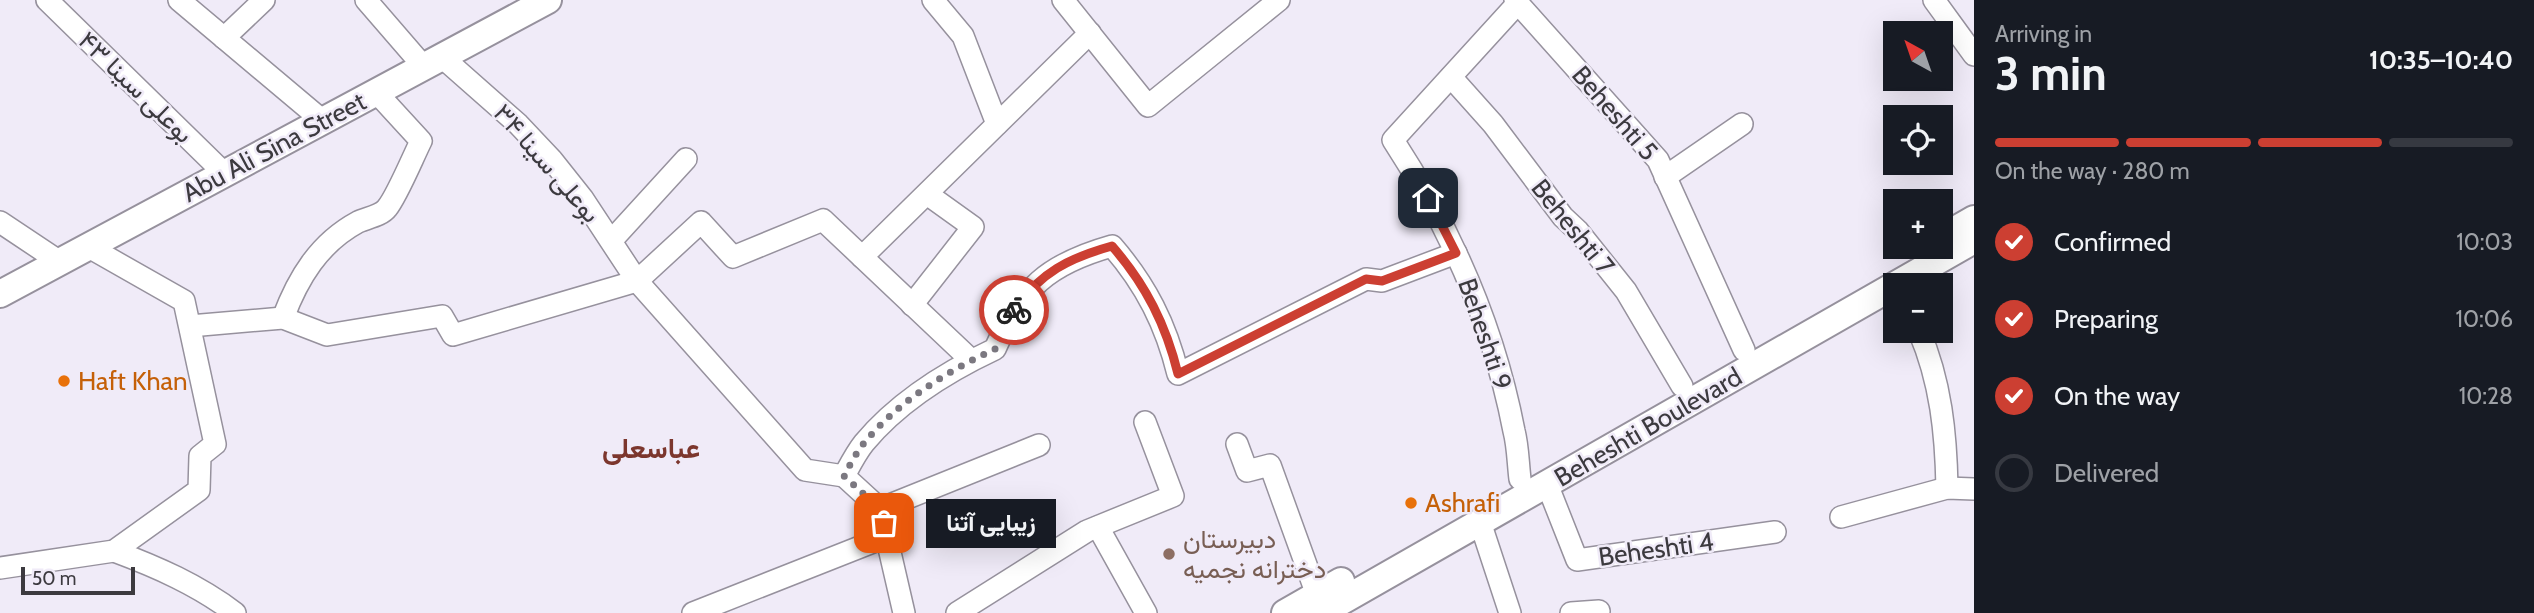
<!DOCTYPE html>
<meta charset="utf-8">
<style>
body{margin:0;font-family:Cabin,Vazirmatn,sans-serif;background:#242831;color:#f1f3f6;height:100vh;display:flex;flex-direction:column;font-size:26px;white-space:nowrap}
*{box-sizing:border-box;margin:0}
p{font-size:23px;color:#9ea1a6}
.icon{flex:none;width:38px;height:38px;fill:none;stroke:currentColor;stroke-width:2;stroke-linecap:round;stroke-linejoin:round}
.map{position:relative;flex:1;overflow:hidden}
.side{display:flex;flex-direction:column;background:#171b24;width:560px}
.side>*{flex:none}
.needle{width:46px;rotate:320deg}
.tools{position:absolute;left:1883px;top:21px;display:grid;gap:14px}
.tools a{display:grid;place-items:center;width:70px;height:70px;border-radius:0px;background:#171b24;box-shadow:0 7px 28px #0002;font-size:35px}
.scale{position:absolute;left:21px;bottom:18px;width:114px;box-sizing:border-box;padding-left:7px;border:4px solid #3c3a3f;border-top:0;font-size:19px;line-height:24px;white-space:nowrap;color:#3c3a3f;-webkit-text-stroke:5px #f0ebf8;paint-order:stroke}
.pin{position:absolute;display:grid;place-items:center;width:60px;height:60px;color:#fff;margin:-30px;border-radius:14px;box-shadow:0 4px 10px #0006}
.courier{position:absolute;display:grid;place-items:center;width:70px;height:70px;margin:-35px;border:5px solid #cc3f32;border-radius:50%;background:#fff;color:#222;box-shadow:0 2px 9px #0007}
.bubble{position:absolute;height:49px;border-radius:0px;background:#171b24;box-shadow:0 7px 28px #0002;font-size:23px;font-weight:800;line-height:49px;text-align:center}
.overview em{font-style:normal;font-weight:800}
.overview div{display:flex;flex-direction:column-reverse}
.overview{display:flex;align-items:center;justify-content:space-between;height:119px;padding:0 21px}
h1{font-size:46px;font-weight:800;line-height:52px}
.bar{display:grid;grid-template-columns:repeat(4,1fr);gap:10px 7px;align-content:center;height:84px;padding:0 21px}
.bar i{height:9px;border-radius:5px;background:#363941}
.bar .active{background:#cc3f32}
.bar p{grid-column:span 4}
ol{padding:0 21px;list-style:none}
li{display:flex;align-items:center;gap:21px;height:77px}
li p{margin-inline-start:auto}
li .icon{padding:7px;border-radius:50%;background:#cc3f32;color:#fff;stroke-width:4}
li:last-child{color:#9ea1a6}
li i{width:38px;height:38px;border:4px solid #363941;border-radius:50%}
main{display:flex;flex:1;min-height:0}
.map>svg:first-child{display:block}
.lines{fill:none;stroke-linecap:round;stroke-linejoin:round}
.minor-casing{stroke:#96919d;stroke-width:24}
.major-casing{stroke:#96919d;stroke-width:30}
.minor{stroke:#fff;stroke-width:21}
.major{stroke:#fff;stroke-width:26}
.done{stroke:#7b7880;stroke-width:7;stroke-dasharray:0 12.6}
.route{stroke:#cc3f32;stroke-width:9}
.food-dot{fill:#e8710a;stroke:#f0ebf8;stroke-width:2.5}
.education-dot{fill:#8d6e63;stroke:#f0ebf8;stroke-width:2.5}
.labels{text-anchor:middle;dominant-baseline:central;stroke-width:5;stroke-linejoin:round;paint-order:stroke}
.street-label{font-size:26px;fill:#3c3a3f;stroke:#f0ebf8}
.food-label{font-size:26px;fill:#c56008;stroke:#f0ebf8;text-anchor:start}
.education-label{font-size:26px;fill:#785e54;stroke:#f0ebf8;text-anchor:start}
.neighbourhood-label{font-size:28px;font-weight:bold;fill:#7c362d;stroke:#f0ebf8}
</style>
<main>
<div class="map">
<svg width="1974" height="613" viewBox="0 0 1974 613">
<rect width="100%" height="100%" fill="#f0ebf8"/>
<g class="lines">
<defs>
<g id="minor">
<polyline points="47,0 225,174"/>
<polyline points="179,0 323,121"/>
<polyline points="366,0 424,67"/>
<polyline points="933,0 963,36 997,124"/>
<polyline points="1063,0 1148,106 1279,0"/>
<polyline points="1515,0 1658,160 1744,350"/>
<polyline points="1934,0 1974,55"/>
<path d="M1518,3L1393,140C1451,229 1494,327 1514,431C1518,446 1518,463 1520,479"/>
<polyline points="224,38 264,0"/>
<polyline points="442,57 518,124 552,160 583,199 637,281 805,470 844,476"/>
<polyline points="1451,77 1493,124 1563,217 1578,231 1626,291 1682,386"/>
<polyline points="1665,177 1742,124"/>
<polyline points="0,222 60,262"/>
<polyline points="612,240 686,159"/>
<polyline points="862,257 1090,33"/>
<polyline points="912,305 973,227 927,194"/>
<path d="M283,318C298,278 319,243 358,222C366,218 381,216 387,208C397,196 413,157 421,141L376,92"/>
<polyline points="190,326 283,318 327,335 442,316 453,335 637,281 701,222 733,257 823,220 971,360"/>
<path d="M1919,331C1941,382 1946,434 1947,488"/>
<polyline points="1237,444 1247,471 1270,465 1317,595"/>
<path d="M844,476C850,465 856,453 864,443C899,401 946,372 995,349C1021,288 1048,264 1112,246C1146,285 1166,325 1178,374L1366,279L1382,281L1456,253"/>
<polyline points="844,476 880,509 904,613"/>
<polyline points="1547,484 1577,560 1775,532"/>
<polyline points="880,509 1039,445"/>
<polyline points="1841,517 1947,488 1974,489"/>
<polyline points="1480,522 1510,613"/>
<polyline points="1098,527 1146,613"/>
<path d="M114,551C157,567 198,585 235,613"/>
<polyline points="0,568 114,551 199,490 200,456 215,444 184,301 89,247"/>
<polyline points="693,613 888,536"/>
<polyline points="957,613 1087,531 1173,496 1145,422"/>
<polyline points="1571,613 1599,611"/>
</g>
<g id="major">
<polyline points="1941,238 1974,219"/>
<polyline points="0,294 548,0"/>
<polyline points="1285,613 1341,581"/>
<polyline points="1321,613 1974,240"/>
</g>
</defs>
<!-- minor casing -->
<use href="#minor" class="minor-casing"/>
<!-- major casing -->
<use href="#major" class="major-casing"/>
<!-- minor -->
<use href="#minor" class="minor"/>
<!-- major -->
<use href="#major" class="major"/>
</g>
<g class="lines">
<!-- done -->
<path class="done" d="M884,523L880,509L844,476C850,465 856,453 864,443C899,401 946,372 995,349L1008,319L1014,310"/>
<!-- route -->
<path class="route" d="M1014,310C1041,272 1069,258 1112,246C1146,285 1166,325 1178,374L1366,279L1382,281L1456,253L1428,198"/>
</g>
<!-- markers -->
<g class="food-dot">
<circle cx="64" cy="381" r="7"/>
<circle cx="1411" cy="503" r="7"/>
</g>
<circle class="education-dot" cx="1169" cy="554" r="7"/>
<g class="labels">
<!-- street labels -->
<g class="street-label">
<text transform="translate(136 87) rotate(44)">بوعلی سینا ۴۳</text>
<text transform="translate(1615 113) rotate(49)">Beheshti 5</text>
<text transform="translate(274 147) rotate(-28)">Abu Ali Sina Street</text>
<text transform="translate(547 163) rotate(49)">بوعلی سینا ۳۴</text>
<text transform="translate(1573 227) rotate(51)">Beheshti 7</text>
<text transform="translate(1485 334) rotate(71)">Beheshti 9</text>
<text transform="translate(1648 427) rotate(-30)">Beheshti Boulevard</text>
<text transform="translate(1656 549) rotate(-8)">Beheshti 4</text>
</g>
<!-- food labels -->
<g class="food-label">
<text x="78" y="381">Haft Khan</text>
<text x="1425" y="503">Ashrafi</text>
</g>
<!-- education labels -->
<g class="education-label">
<text x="1183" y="539">دبیرستان<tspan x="1183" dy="30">دخترانه نجمیه</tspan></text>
</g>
<!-- neighbourhood labels -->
<g class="neighbourhood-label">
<text x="651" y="448">عباسعلی</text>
</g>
</g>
</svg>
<div class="tools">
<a><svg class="needle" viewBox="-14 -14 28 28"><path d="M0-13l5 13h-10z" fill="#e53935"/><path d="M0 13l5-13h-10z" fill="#9ea1a6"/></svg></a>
<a><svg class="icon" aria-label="locate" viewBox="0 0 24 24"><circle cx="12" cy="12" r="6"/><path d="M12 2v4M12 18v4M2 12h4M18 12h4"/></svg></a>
<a>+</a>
<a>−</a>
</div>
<div class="scale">50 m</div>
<div class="pin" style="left:884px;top:523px;background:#ea580c"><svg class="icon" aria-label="bag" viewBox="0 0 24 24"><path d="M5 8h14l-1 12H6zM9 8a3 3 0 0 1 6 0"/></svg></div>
<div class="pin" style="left:1428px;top:198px;background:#1f2937"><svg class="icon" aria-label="home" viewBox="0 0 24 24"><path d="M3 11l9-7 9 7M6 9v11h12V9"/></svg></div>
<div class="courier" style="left:1014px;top:310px"><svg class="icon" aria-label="bike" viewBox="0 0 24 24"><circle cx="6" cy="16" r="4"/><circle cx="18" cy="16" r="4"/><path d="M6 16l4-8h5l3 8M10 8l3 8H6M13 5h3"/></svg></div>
<div class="bubble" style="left:926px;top:499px;width:130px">زیبایی آتنا</div>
</div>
<section class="side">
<div class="overview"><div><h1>3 min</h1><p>Arriving in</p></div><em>10:35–10:40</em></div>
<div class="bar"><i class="active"></i><i class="active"></i><i class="active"></i><i></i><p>On the way · 280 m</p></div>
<ol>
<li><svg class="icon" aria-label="check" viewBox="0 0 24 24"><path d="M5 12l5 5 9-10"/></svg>Confirmed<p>10:03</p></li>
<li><svg class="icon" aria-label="check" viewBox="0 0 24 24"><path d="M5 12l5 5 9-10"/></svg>Preparing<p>10:06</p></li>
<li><svg class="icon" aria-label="check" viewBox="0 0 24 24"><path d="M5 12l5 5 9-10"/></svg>On the way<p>10:28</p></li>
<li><i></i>Delivered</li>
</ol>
</section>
</main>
